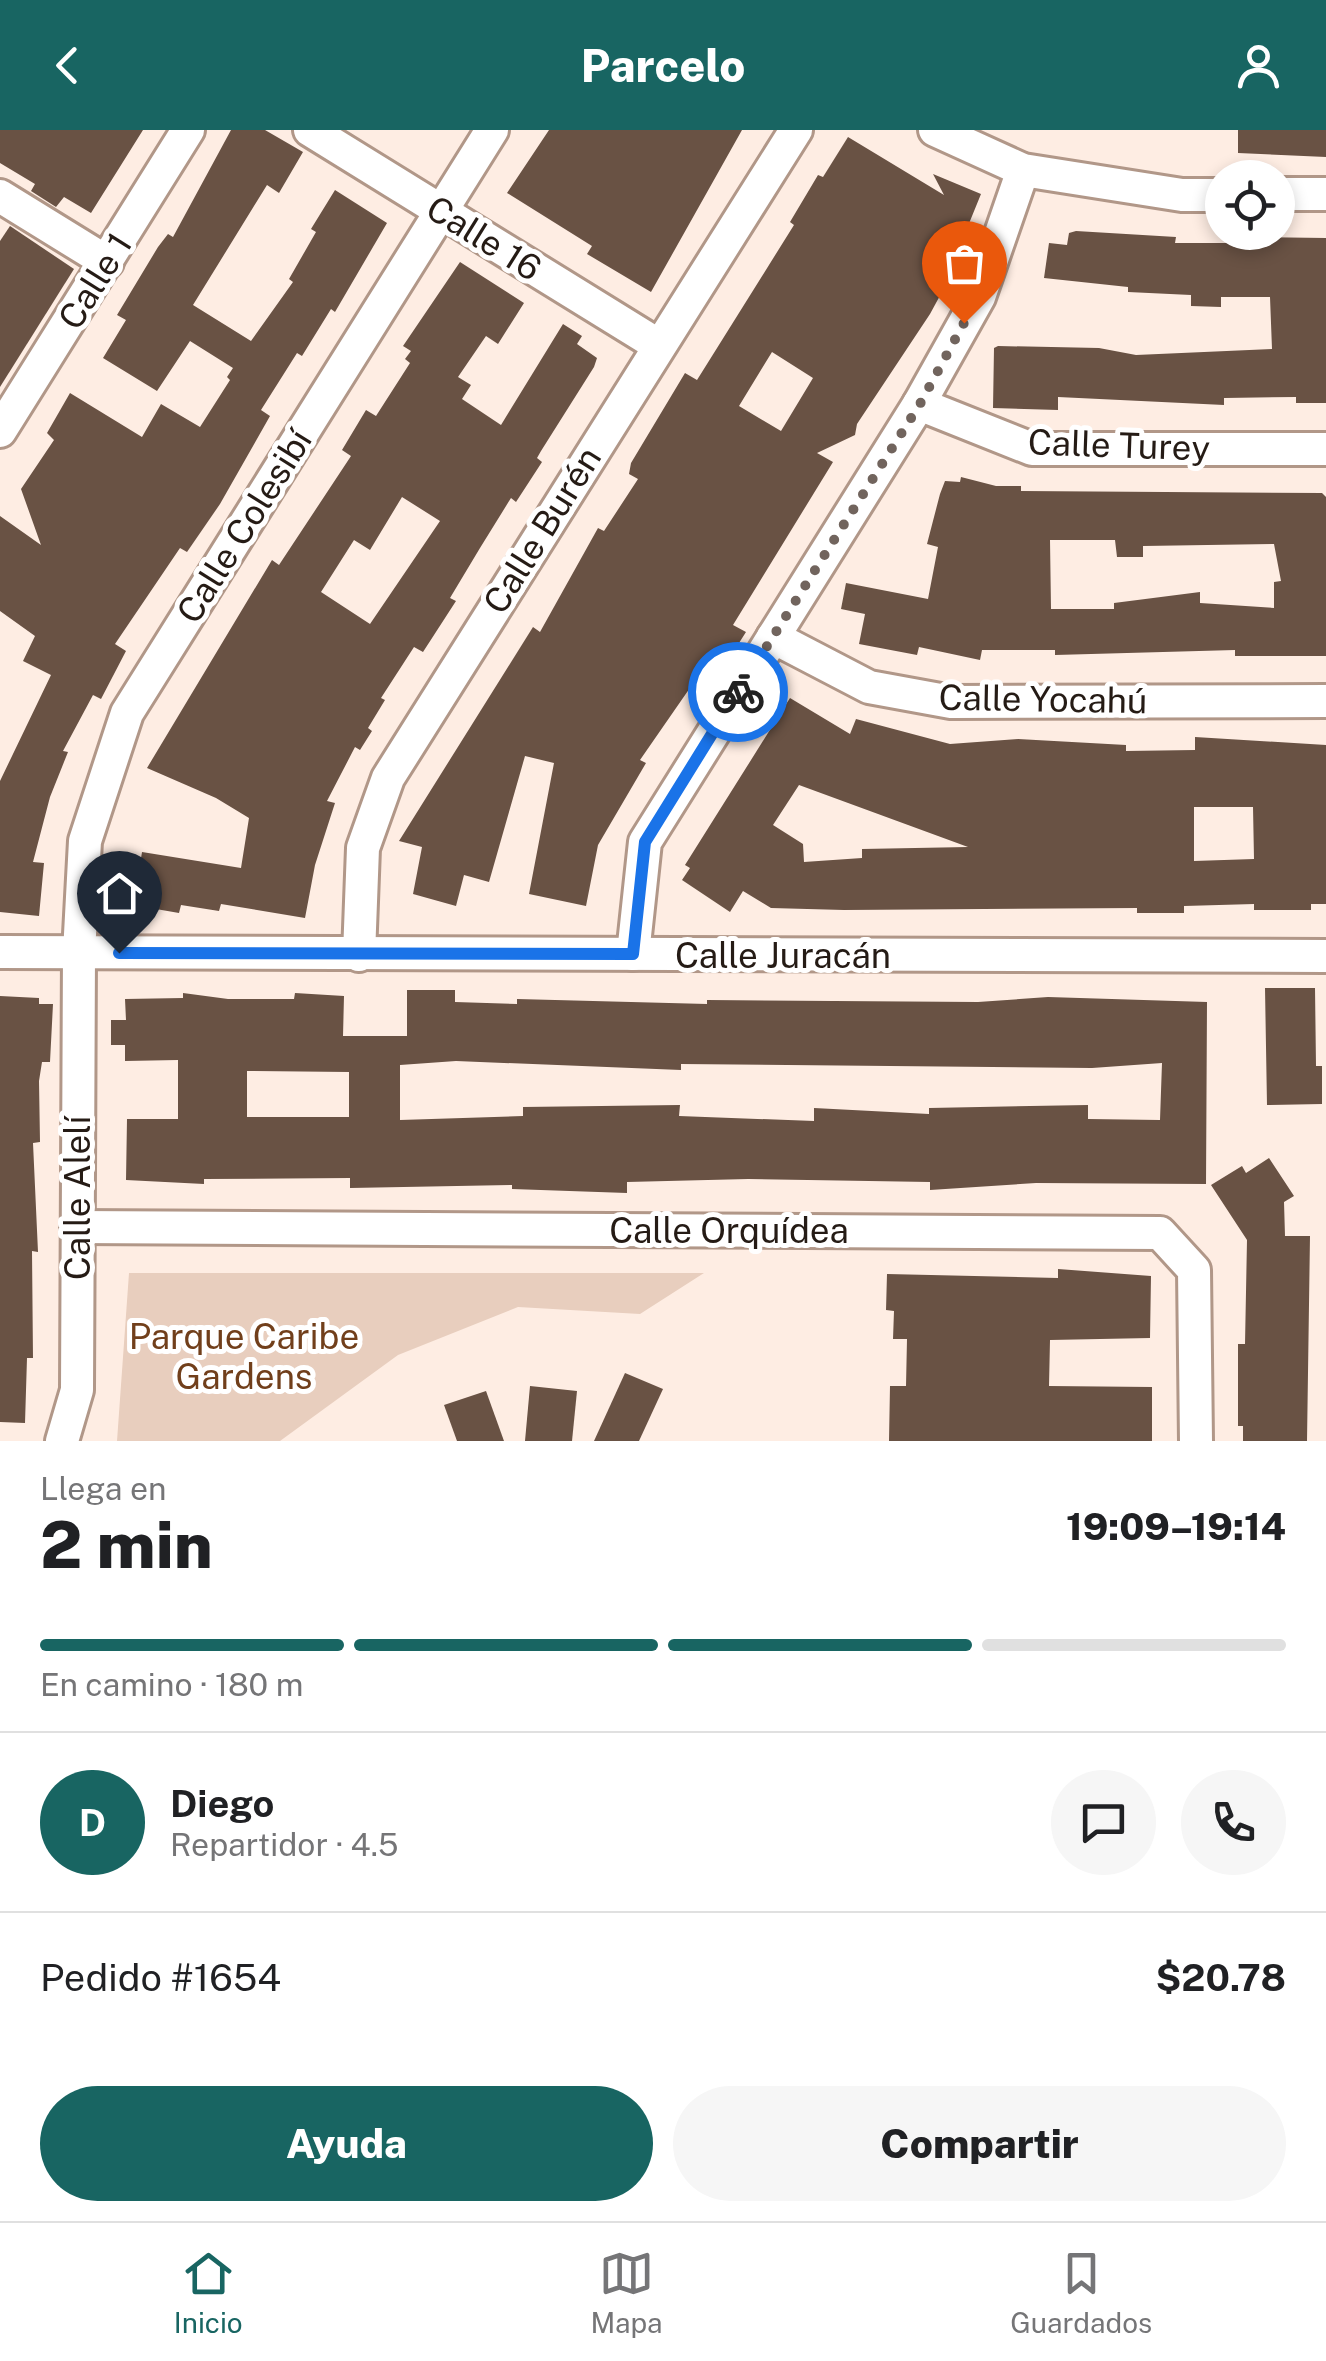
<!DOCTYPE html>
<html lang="es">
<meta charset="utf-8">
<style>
body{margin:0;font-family:"Public Sans",sans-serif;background:#f6f6f6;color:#202124;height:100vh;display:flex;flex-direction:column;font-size:38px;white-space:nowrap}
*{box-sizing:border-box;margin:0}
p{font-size:32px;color:#757577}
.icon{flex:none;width:55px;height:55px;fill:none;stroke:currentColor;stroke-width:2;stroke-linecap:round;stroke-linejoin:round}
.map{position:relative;height:1311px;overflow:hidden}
.sheet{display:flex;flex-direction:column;background:#fff;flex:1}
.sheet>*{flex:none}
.buttons{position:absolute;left:1205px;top:30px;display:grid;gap:20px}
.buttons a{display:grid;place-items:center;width:90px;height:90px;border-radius:50%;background:#fff;box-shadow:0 5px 15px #0003;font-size:50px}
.pin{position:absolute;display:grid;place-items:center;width:85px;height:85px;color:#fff;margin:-102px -42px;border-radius:50% 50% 50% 0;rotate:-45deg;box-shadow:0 0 10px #0007}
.pin .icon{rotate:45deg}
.courier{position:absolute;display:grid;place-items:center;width:100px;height:100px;margin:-50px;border:8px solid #1a73e8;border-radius:50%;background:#fff;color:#222;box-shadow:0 2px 12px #0007}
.summary em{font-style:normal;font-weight:800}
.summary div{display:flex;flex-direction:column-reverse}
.summary{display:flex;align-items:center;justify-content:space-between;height:170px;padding:0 40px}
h1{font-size:65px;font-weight:800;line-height:75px}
.bar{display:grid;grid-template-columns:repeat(4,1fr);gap:15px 10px;align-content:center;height:120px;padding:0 40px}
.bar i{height:12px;border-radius:8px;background:#e0e0e0}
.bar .selected{background:#186562}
.bar p{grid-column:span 4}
.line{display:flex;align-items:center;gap:25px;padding:0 40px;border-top:2px solid #e0e0e0}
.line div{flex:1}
.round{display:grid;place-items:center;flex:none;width:105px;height:105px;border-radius:52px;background:#f6f6f6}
.action{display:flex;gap:20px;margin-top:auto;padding:20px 40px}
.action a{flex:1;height:115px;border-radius:60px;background:#186562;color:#fff;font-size:40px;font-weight:800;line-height:115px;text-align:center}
.action a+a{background:#f6f6f6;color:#202124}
header{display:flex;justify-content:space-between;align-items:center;height:130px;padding:0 40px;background:#186562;color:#fff;font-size:45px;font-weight:800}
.dock{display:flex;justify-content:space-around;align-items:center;height:140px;border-top:2px solid #e0e0e0;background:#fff;font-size:28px;color:#757577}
.dock a{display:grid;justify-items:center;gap:5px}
.dock .selected{color:#186562}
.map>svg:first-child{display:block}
.green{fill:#e8cebe}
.building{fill:#695244;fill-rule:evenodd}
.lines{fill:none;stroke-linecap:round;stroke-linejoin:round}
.street-casing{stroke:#b19788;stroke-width:38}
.street{stroke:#fff;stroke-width:32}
.done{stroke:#71645d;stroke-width:10;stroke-dasharray:0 18}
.route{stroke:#1a73e8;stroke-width:12}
.labels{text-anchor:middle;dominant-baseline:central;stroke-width:10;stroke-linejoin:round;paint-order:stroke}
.street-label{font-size:35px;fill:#251b15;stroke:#fff}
.park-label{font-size:35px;fill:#713f1b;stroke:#fff}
</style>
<header><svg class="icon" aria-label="back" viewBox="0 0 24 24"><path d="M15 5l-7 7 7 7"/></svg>Parcelo<svg class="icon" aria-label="person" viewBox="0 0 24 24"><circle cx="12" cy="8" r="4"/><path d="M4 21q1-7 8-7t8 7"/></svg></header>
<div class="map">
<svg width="1326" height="1311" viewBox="0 0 1326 1311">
<rect width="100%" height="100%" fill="#feede3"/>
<!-- green -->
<polygon class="green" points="129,1143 704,1143 640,1184 518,1177 398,1225 280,1311 117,1311"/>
<!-- building -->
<g class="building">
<polygon points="0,0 143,0 91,83 64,67 56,77 31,61 35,54 0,33"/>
<polygon points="231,0 265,0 303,22 279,63 267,55 193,175 251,211 293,152 289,149 316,102 311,99 335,60 387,93 335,182 331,179 302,226 297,223 261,280 270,286 220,374 187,422 180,418 115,514 126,521 101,569 93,565 63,621 68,622 50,667 33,732 44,733 39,786 0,782 0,651 51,545 23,531 35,506 0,481 0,386 41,415 21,359 54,310 47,303 70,263 142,307 161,274 200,297 230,250 227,247 233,238 190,211 157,261 103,228 126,190 117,185 158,117 168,104 173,107"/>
<polygon points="549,0 742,0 651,162 587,124 592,116 507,63"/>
<polygon points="1238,0 1326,0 1326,27 1238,23"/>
<path d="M848,7L944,65L933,44L981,64L957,123L961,127L930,184L857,294L855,305L817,323L833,332L733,495L746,502L732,524L719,516L640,630L646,633L598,715L586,776L529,764L554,633L525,626L489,752L464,745L456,776L413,764L422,717L399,711L533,497L540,502L598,398L604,401L638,349L629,344L631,333L685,243L697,250L794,95L790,92L818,45L823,47ZM772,222L813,248L781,301L739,276Z"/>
<polygon points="10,96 74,139 0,257 0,111"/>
<polygon points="1076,101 1176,107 1175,113 1239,113 1239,107 1326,108 1326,273 1296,273 1296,267 1224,268 1224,275 1058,267 1058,280 993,278 994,218 998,216 1099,218 1136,225 1272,219 1270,167 1221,167 1221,177 1191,176 1191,165 1128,162 1128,157 1044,148 1049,113 1067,115 1069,103"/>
<path d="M460,132L524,173L498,214L486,206L458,247L471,255L462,269L501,295L563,194L582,206L577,214L597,228L594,237L541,321L537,328L542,332L516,372L511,368L480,418L450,468L456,471L423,522L414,517L381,568L385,570L368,598L372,601L360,620L355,617L327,671L335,673L315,735L305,788L221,774L219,781L181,775L179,783L156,779L157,771L138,767L136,760L142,722L241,738L249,688L216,668L147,638L272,430L279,435L351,326L342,320L366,280L376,286L410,233L405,229L411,221L403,216ZM402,367L440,391L370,494L321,462L354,410L370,420Z"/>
<path d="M961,347L996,356H1021V361L1322,363L1326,367V526H1235V520L1055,525V520H982L980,530L919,517L917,525L859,514L865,484L841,479L846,453L928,469L938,417L927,414L940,364L945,351L960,352ZM1050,410H1115L1117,427H1143V416L1274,414L1281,451L1274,452V478L1200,473V462L1114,473V479H1051Z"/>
<path d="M790,568L850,604L856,589L950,614L1018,609L1126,615V621L1195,620V607L1326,615V774H1311V780H1254V774L1184,776V783H1137V778L844,780L771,778L743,761L730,782L682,750L690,738L685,735ZM799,655L968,717L862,719V728L804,732L803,714L773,695ZM1194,677H1253L1254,729L1194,731Z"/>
<polygon points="1265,858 1315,858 1316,936 1322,936 1322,974 1267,975"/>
<path d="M407,860H455V872L517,874V869L707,874V870L978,872L1048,867L1207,872L1206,1054L1036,1053L930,1060V1052L748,1049L627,1052V1063L512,1059V1055L350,1058V1048L204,1049V1054L126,1050L127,989H178V930L125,931V915H111V890H126L125,869L183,868V863L228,869H294L295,863L344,866L343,906H407ZM456,931L681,940V934L1092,938L1162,933L1160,990L1088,989V975L929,978V984L814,978V991L679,986L680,975L523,977V986L400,990V935ZM247,941L349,942V987H247Z"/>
<polygon points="0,866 39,868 39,874 53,874 50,932 42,932 39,951 40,1012 33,1013 38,1122 32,1121 33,1228 27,1228 25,1293 0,1292"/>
<polygon points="1269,1028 1294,1066 1284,1072 1285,1106 1310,1106 1307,1311 1243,1311 1243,1296 1238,1296 1238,1214 1245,1214 1247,1110 1211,1055 1242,1036 1246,1043"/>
<polygon points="1058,1139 1151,1146 1150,1208 1050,1210 1049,1256 1152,1257 1152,1311 889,1311 890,1256 906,1256 907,1209 893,1209 894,1181 886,1180 887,1144 1058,1148"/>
<polygon points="625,1243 663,1259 639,1311 594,1311"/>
<polygon points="530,1256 577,1261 572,1311 525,1311"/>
<polygon points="486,1261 504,1311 457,1311 444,1275"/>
</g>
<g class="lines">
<defs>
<g id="street">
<polyline points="310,0 658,215"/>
<polyline points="935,0 1023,40 1182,65 1222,65"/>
<polyline points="1278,64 1326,64"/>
<polyline points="0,66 107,132"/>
<polyline points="919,274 1032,319 1326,319"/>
<polyline points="0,301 188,0"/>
<polyline points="773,507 869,557 951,572 1326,571"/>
<polyline points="0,822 1326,826"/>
<polyline points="633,824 645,712 919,274 979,167 1023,40"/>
<polyline points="359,825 363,718 388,648 796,0"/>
<polyline points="77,1097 1160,1103 1194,1140 1196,1311"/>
<polyline points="62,1311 77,1260 79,823 85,711 127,583 492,0"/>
</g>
</defs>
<!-- street casing -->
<use href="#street" class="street-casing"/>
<!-- street -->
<use href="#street" class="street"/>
</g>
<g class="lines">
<!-- done -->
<polyline class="done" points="738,562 920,274 964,193"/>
<!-- route -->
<polyline class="route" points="119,823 633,824 645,712 738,562"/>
</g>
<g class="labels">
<!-- street labels -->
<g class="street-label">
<text transform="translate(484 108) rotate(32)">Calle 16</text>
<text transform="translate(95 151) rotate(-58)">Calle 1</text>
<text transform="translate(1119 315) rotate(2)">Calle Turey</text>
<text transform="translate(244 396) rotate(-58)">Calle Colesibí</text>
<text transform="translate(542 400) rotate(-58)">Calle Burén</text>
<text transform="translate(1043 569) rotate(1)">Calle Yocahú</text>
<text x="783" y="825">Calle Juracán</text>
<text transform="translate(77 1068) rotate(-90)">Calle Alelí</text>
<text x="729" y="1100">Calle Orquídea</text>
</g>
<!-- park labels -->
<g class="park-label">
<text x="244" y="1206">Parque Caribe<tspan x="244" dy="40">Gardens</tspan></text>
</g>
</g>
</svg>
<div class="buttons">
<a><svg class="icon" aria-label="locate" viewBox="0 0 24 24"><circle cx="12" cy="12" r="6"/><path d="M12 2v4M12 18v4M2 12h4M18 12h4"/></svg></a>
</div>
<div class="pin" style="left:964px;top:193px;background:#ea580c"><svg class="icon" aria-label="bag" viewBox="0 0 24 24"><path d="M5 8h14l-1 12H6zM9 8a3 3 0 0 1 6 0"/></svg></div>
<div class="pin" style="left:119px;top:823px;background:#1f2937"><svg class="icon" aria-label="home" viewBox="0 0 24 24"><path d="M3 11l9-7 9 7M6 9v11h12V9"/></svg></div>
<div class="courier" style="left:738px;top:562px"><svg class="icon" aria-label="bike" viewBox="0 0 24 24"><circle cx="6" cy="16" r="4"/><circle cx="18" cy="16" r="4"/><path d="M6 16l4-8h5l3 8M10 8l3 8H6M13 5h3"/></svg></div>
</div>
<section class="sheet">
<div class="summary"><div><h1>2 min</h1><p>Llega en</p></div><em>19:09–19:14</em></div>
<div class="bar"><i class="selected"></i><i class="selected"></i><i class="selected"></i><i></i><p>En camino · 180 m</p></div>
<div class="line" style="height:180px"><b class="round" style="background:#186562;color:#fff">D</b><div><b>Diego</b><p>Repartidor · 4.5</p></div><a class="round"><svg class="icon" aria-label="chat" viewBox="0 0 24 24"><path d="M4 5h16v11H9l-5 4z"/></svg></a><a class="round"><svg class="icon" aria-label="phone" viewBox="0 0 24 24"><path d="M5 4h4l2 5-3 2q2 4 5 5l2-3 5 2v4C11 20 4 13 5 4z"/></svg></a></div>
<div class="line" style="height:130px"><div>Pedido #1654</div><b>$20.78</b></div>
<div class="action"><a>Ayuda</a><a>Compartir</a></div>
</section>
<nav class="dock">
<a class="selected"><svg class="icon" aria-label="home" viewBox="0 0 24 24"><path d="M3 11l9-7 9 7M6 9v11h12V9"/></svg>Inicio</a>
<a><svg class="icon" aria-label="map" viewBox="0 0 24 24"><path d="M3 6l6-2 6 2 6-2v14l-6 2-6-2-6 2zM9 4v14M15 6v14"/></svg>Mapa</a>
<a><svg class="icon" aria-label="saved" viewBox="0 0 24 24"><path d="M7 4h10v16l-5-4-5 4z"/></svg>Guardados</a>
</nav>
